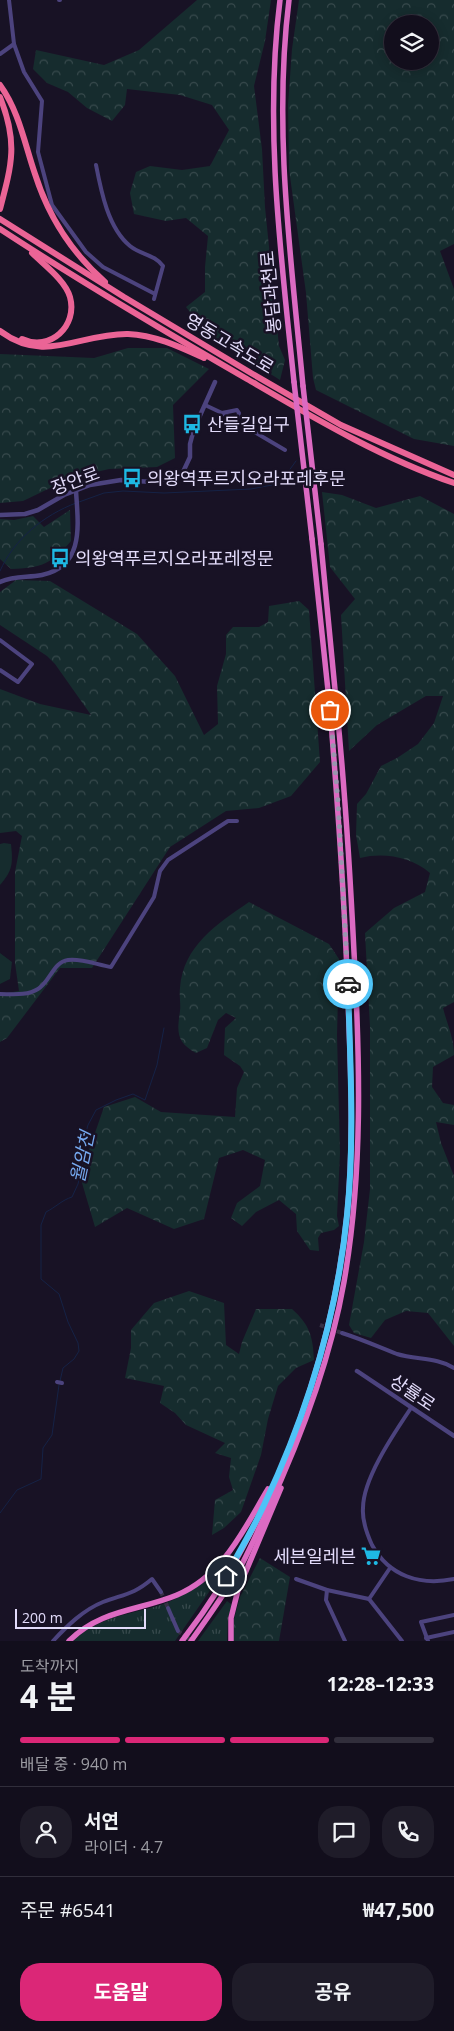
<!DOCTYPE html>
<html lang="ko">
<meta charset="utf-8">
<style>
body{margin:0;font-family:"Open Sans","Noto Sans KR",sans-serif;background:#1f1c29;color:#f1f3f6;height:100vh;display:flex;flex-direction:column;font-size:19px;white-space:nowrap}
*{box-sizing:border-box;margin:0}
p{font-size:16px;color:#9c9ca3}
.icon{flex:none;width:28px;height:28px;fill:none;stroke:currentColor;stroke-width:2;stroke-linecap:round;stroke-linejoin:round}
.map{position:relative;height:1641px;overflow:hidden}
.panel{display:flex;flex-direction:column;background:#120e1c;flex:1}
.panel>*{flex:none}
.tools{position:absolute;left:384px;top:15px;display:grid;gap:10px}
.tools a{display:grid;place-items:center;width:55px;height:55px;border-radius:50%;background:#120e1c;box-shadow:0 2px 12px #0003,0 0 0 1px #312e3b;font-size:25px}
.scale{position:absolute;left:15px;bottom:12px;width:131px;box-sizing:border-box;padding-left:5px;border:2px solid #e2dbfa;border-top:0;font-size:14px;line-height:18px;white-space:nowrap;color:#e2dbfa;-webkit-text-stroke:4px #181225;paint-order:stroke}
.pin{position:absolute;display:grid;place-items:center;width:42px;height:42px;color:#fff;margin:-21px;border:2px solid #fff;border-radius:50%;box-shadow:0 1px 5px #0007}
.courier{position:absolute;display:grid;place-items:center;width:50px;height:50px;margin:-25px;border:4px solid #4fc3f7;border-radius:50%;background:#fff;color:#222;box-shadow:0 1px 6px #0007}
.head em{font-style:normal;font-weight:700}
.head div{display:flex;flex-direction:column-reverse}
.head{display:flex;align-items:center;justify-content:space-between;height:85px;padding:0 20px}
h1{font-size:32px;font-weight:700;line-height:38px}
.bar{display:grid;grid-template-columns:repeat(4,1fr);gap:8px 5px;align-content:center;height:60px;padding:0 20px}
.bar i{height:6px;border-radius:4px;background:#312e3b}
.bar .selected{background:#db2777}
.bar p{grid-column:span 4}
.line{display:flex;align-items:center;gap:12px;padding:0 20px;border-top:1px solid #312e3b}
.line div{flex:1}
.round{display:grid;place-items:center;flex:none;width:52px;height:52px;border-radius:20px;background:#1f1c29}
.action{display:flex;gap:10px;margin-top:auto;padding:10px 20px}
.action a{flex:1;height:58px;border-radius:20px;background:#db2777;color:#fff;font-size:20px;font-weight:700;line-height:58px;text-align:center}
.action a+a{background:#1f1c29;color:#f1f3f6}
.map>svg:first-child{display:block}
.grass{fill:url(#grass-tufts)}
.forest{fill:url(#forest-crowns);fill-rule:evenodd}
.pitch{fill:#162c2e}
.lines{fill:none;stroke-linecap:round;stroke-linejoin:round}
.stream{stroke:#152246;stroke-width:1}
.minor-tunnel{stroke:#363045;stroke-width:4;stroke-dasharray:4 2;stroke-linecap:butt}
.minor{stroke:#4c437e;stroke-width:4}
.tertiary{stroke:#4c437e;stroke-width:4.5}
.trunk{stroke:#dc6ac2;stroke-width:5.5}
.motorway{stroke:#eb6496;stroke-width:6}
.trunk-bridge{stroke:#dc6ac2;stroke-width:5.5}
.done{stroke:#9b95af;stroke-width:5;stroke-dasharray:0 9}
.route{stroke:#4fc3f7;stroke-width:6}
.labels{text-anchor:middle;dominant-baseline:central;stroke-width:5;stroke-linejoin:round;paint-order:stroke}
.street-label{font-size:18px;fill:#e2dbfa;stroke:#181225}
.poi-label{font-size:18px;fill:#e2dbfa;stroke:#181225;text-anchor:start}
.water-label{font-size:19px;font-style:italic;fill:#75a8ee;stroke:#181225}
</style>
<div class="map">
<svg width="454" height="1641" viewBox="0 0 454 1641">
<defs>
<pattern id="grass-tufts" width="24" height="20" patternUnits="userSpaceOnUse" patternTransform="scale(1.25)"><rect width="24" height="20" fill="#162c2e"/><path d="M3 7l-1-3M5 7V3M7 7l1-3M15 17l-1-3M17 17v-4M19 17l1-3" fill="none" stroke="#384a4d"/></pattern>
<pattern id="forest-crowns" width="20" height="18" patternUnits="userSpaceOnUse" patternTransform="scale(1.25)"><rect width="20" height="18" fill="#162c2e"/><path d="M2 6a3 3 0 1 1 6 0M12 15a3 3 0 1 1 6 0" fill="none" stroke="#384a4d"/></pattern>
</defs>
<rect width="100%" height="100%" fill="#181225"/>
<!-- grass -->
<g class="grass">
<path d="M214,1575L218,1579L175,1641H73C106,1611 137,1616 173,1600C188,1593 201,1584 214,1575Z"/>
<polygon points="227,1601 232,1605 228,1618 227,1641 198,1641"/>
</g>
<!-- forest -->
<g class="forest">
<polygon points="197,0 271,0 265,41 254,86 262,149 265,207 279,346 285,360 280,380 207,334 186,307 205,292 205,267 208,236 186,218 166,221 134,214 130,193 136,172 150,166 182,170 210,166 229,130 212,105 180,95 127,89 125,105 112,121 87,108 68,92 47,83 33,69 36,50 104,65 139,50"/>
<path d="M299,0H454V244L440,251L454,289V446L414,439L316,390L313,378L306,293L289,169L288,105L292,49ZM392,24H430V61H392Z"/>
<polygon points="128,348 167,348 209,369 173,405 175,458 157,467 109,469 71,478 23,501 0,503 0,354 94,358"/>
<path d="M322,492L342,495L376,508L420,496L454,514V1002L443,1008C447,1024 454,1038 454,1055L433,1067L432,1087L443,1103L454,1105V1125L436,1122L441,1143L454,1176V1346L428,1313L406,1311L385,1320L371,1338L354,1333L349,1325L364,1242L370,1189V1027L365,933L394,908L425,892L430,873C411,857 384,852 360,858L356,835L357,804L366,794L381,766L397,758L418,744L434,723L443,696H426L377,725L349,751L341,615L355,599L330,567Z"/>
<path d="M70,510L71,541C52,564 41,568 11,569L0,559V519L14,520L33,516L44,527Z"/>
<polygon points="16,580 50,581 137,634 175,676 204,735 218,724 217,686 226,654 226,635 233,627 259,627 268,622 269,606 299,601 309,610 320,762 291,796 259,808 226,811 170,847 92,968 60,968 7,1038 0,1042 0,994 19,991 15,963 15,872 22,836 16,831 0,833 0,689 40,704 91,715 55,664 47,656 0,625 0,592"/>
<path d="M249,902L329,944L339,959L337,1035L340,1153L337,1216L339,1226L334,1230L321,1233L318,1238L319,1251L310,1250L297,1231L296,1214L279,1200L256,1212L242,1226L231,1218L237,1203L260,1186L265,1160L243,1150L219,1158L204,1219L174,1229L127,1208L95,1227L80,1176L104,1107L135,1097L161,1112L235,1117L237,1088L244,1072L240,1066L224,1055L225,1028L236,1018L226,1013L218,1020L207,1048L196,1053C176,1042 177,1032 180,1011C181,1004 179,996 180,988C183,946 217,924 249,902Z"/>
<path d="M189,1291L224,1303L226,1345L239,1354L242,1342L256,1309H292C310,1325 313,1337 314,1360L296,1368L278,1386L268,1419L261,1455L241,1512L224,1528L212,1535L215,1500L233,1490L229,1477L231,1458L215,1453L225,1443L186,1425L175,1413L160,1403L164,1386L125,1378L131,1348V1330L154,1303Z"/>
<polygon points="260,1558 290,1577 279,1641 233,1641 234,1619 240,1597"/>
</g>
<!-- pitch -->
<g class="pitch">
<path d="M4,843L11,844C13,863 13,870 0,885V844Z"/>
<polygon points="0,953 12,962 10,979 0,984"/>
</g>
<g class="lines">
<!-- stream -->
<g class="stream">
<polyline points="79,502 104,493 123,491 164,493 251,489 272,485 288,472 296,461"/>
<path d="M0,571C14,539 44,515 76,503"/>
<path d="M60,1381L63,1368L74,1359L79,1351L78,1343L68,1322L59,1294L41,1279V1225L46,1212C56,1207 62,1200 72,1197L78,1184L85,1154L83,1143L88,1125L96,1110L116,1100L133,1094L145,1100L157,1065L164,1028"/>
<polyline points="0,1513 17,1490 41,1479 43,1448 52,1435 59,1385"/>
</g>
<!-- minor-tunnel -->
<g class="minor-tunnel">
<polyline points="320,1325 342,1333"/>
<polyline points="161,1592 168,1608"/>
<polyline points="178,1631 192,1641"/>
</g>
<!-- minor -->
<g class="minor">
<polyline points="9,0 14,44 24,72 42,101 38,152 52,205 86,252 103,267 155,294"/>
<polyline points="59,0 60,0"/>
<polyline points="0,54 14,44"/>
<path d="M96,165C101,191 108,228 130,246C141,255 154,254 163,266L154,299"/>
<polyline points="205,405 222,413 285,450"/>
<polyline points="222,413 237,410 239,413 238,417 233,420"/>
<polyline points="0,640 32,664 18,682 0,670"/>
<path d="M0,994C12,994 27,996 38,989C50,982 53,962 68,960C81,958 98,965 111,967L154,897L160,871L168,860L228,821H237"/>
<path d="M342,1333C361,1339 379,1347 397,1354C416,1360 437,1357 454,1368"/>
<polyline points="57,1382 62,1383"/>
<path d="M411,1408C395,1432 363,1478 363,1508C362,1520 367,1534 372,1545C389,1576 420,1586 454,1579"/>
<polyline points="390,1568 369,1599 402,1641"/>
<polyline points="296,1579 327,1590 369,1599"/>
<polyline points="327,1590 326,1600 345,1641"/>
<polyline points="168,1608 178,1631"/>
<polyline points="426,1638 454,1632"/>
<path d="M53,1641C67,1626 83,1610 103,1602C124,1594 133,1595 152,1579L161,1592"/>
<polyline points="428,1641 421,1622 454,1615"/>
</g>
<!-- tertiary -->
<g class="tertiary">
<polyline points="0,515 25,514 38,510 64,495 90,485 121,480 152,482 176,477 183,472 190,457 190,444 194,429 215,382"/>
<path d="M0,582C14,575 27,578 42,575C85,566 78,524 76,491"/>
<polyline points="357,1371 454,1436"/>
</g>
<!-- trunk -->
<g class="trunk">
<path d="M280,0C264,126 281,256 294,382"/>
<path d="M289,0C273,129 291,258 303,386"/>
<polyline points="312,539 329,700"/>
<polyline points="321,544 336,700"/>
<path d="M69,1641C101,1609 139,1611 177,1595C223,1576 244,1529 268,1489"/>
<path d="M182,1641C272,1525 332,1361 347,1215C354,1145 351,1072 348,1001C345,904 338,807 330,710"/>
<path d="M191,1641C209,1616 227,1591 242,1564C251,1547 259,1529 267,1511C301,1438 330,1362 344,1282C363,1173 360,1062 354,952C350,871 345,791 337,710"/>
<polyline points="231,1641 231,1618 238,1590 281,1488"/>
</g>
<!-- motorway -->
<g class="motorway">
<path d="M0,85C19,111 25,145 35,174C49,218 71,252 105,282"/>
<path d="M0,97C18,142 12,164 0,209"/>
<polyline points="0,219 124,297 251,373 341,425 454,475"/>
<path d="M0,229C81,282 164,331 247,379C314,418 381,458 454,483"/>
<path d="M0,331C45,365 80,333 128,334C155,335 180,347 204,358"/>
<path d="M22,339C50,352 78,326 70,297C65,280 44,265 32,253"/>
</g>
<!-- trunk-bridge -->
<g class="trunk-bridge">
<polyline points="294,382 312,539"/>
<polyline points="303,386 321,544"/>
</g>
</g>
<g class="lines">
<!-- done -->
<polyline class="done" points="330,710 338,802 348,984"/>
<!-- route -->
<path class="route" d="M226,1576C239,1552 253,1529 264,1505C307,1414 337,1316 347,1215C355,1138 350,1061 348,984"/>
</g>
<!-- icons -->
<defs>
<symbol id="bus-bare" viewBox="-9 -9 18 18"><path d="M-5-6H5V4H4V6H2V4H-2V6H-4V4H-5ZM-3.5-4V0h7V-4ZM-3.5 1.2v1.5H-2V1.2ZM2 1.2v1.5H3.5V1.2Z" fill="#1eb8e3" stroke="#181225" stroke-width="2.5" paint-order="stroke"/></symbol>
<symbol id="supermarket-bare" viewBox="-9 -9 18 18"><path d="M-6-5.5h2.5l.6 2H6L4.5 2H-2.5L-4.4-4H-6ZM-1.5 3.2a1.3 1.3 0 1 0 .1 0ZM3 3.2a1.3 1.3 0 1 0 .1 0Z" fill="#1eb8e3" stroke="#181225" stroke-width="2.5" paint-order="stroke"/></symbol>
</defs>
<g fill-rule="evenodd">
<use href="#bus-bare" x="178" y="410" width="28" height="28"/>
<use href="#bus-bare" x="118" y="464" width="28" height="28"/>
<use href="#bus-bare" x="46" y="544" width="28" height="28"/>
<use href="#supermarket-bare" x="357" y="1542" width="28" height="28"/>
</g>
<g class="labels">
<!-- street labels -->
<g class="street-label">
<text transform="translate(270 292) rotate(-95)">봉담과천로</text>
<text transform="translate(230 343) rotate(31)">영동고속도로</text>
<text transform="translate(75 480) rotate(-20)">장안로</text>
<text transform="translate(413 1392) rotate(34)">상률로</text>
</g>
<!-- poi labels -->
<g class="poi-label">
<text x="207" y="424">산들길입구</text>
<text x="147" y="478">의왕역푸르지오라포레후문</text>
<text x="75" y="558">의왕역푸르지오라포레정문</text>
<text x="356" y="1556" text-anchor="end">세븐일레븐</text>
</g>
<!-- water labels -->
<g class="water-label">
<text transform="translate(82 1157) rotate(-78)">월암천</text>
</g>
</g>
</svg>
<div class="tools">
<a><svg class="icon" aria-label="layers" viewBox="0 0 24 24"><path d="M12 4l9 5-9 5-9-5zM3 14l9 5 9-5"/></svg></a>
</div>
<div class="scale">200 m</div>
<div class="pin" style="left:330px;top:710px;background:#ea580c"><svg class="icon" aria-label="bag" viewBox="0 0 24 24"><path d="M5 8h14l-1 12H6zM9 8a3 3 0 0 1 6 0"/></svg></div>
<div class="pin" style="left:226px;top:1576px;background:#1f2937"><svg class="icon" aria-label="home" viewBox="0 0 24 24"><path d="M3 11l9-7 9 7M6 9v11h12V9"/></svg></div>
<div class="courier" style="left:348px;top:984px"><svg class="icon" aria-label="car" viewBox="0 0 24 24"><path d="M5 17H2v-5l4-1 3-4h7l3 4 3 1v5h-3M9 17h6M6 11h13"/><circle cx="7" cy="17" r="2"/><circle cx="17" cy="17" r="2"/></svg></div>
</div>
<section class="panel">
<div class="head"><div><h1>4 분</h1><p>도착까지</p></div><em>12:28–12:33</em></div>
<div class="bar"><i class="selected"></i><i class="selected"></i><i class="selected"></i><i></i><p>배달 중 · 940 m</p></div>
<div class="line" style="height:90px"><a class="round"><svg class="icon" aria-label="person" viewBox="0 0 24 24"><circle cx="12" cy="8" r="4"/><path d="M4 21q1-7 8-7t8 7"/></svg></a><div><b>서연</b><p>라이더 · 4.7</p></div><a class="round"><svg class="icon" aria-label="chat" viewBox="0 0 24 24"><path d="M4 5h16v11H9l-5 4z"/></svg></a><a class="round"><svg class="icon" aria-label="phone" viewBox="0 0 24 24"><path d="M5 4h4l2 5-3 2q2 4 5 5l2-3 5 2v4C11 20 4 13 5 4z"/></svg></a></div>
<div class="line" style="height:65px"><div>주문 #6541</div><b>₩47,500</b></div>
<div class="action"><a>도움말</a><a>공유</a></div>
</section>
